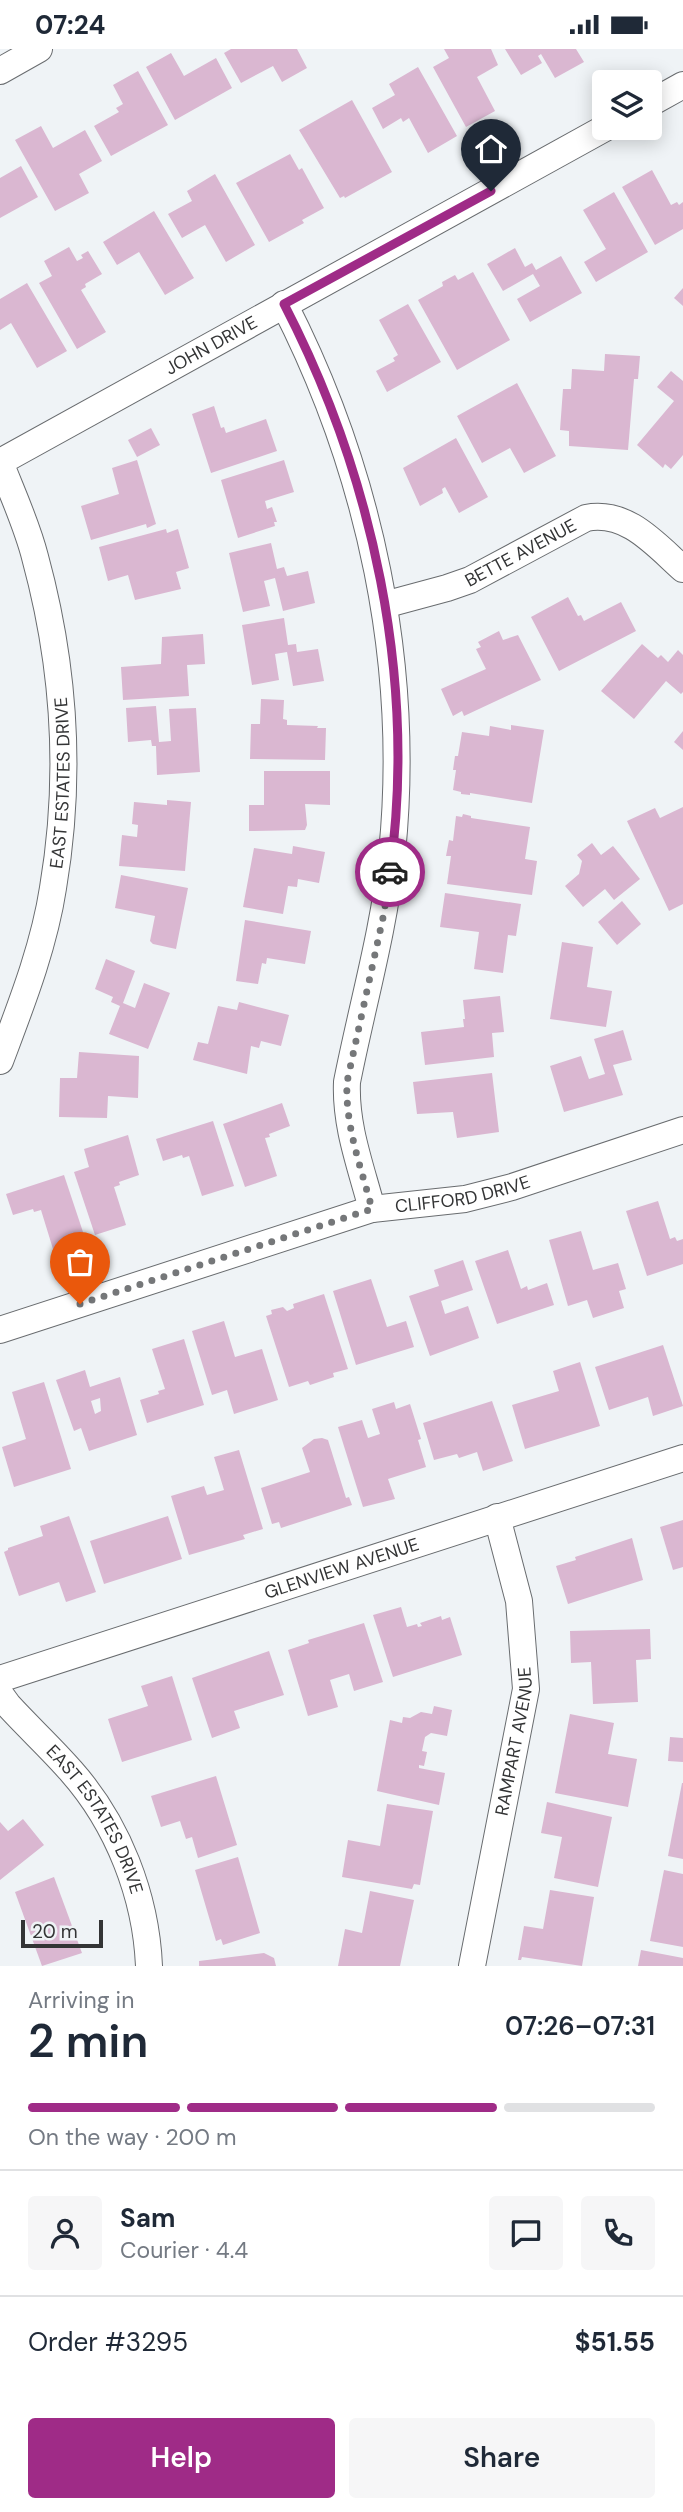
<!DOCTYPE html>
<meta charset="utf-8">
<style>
body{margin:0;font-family:"DM Sans",sans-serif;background:#f6f6f7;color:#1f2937;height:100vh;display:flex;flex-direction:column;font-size:26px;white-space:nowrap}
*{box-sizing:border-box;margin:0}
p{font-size:23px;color:#747a83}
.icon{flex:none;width:38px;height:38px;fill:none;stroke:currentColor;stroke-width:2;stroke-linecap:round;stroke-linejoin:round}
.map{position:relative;height:1917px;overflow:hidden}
.side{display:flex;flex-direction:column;background:#fff;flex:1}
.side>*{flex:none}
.buttons{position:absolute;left:592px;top:21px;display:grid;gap:14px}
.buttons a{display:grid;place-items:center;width:70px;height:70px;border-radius:7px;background:#fff;box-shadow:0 4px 18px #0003;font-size:35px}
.scale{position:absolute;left:21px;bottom:18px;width:82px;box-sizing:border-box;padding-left:7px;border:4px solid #333435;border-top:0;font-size:19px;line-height:24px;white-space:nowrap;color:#333435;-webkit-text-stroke:5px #eff3f6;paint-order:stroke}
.pin{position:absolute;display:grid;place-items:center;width:60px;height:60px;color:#fff;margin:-72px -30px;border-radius:50% 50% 50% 0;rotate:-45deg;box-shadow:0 0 7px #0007}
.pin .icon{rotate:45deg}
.courier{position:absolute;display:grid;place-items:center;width:70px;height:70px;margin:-35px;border:5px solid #9f2b87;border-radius:50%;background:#fff;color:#222;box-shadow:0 2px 9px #0007}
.headline em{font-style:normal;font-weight:600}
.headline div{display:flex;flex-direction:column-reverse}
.headline{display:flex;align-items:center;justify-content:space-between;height:119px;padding:0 28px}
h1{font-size:46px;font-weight:600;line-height:52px}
.bar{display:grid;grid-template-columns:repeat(4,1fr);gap:10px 7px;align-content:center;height:84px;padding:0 28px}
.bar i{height:9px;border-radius:5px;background:#e0e1e3}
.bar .on{background:#9f2b87}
.bar p{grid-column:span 4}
.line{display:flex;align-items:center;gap:18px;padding:0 28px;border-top:2px solid #e0e1e3}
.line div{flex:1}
.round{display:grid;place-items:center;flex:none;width:74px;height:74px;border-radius:7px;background:#f6f6f7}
.button{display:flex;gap:14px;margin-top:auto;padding:14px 28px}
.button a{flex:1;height:80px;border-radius:7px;background:#9f2b87;color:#fff;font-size:28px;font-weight:600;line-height:80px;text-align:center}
.button a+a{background:#f6f6f7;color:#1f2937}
.status{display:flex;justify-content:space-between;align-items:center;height:49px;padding:0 35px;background:#fff;direction:ltr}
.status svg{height:19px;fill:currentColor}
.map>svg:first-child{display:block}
.building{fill:#dab7d1;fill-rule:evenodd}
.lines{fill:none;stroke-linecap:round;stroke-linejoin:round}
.street-casing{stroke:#696c6f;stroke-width:28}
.street{stroke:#fff;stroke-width:26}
.done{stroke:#757779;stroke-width:7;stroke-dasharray:0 12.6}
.route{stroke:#9f2b87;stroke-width:9}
.labels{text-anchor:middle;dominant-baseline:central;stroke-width:5;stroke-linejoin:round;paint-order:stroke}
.street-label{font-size:18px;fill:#333435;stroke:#eff3f6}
</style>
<div class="status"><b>07:24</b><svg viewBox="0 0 49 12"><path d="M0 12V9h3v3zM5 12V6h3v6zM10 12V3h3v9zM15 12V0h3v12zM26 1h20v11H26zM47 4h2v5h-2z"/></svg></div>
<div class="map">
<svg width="683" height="1917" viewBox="0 0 683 1917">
<rect width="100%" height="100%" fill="#eff3f6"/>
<!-- building -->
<g class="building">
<polygon points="231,0 297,0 307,19 282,33 273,17 241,34 224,4"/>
<polygon points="444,0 491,0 498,16 477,28 495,62 466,78 433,18 449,9"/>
<polygon points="505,0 576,0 584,13 555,29 541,5 538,7 542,14 521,26"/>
<polygon points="171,4 184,27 216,9 232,39 175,71 146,18"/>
<polygon points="418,18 457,87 428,104 409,69 403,73 401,69 383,80 372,59 395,46 389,35"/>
<polygon points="138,22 168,76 111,107 94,77 119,63 116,59 123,55 113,36"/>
<polygon points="352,51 392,123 345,149 344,147 340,149 299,81"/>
<polygon points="41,77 53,99 85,81 102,112 79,125 89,144 55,162 15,91"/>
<polygon points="290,105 299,121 302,119 324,159 302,171 304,174 269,193 236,134"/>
<polygon points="21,117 38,148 0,169 0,129"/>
<polygon points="652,121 671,156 677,153 679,156 683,153 683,180 655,196 622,138"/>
<polygon points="215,125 255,196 226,213 205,176 182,189 168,165 192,152 187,142"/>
<polygon points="614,143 648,203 596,233 584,213 606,200 583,161"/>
<polygon points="154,162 194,229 165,246 139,203 117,216 103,193"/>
<polygon points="69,198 77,212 83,209 81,206 88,202 102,225 85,235 86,238 81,241 106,283 77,300 39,234 52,227 44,212"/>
<polygon points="515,199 525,218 532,214 536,221 561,207 582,244 530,273 517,250 540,237 533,225 503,242 487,215"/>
<polygon points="473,223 510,291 457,321 418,251 443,237 442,233 455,226 458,231"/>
<polygon points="27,234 67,302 37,319 11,274 0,281 0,250"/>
<polygon points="683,239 683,257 674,249"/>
<polygon points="408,255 441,313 387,343 376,322 395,312 393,309 398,306 379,271"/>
<polygon points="605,305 640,307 638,330 634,330 628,401 569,397 569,382 560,381 563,340 571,340 572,320 604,322"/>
<polygon points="671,322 683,332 683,406 671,420 665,415 663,419 637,396 674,352 657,338"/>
<polygon points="517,334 556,407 524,424 510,399 482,414 457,367"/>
<polygon points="214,357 221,379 224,378 226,384 266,370 277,402 211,424 192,365"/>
<polygon points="151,379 160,396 137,408 128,391"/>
<polygon points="456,389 488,448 459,464 445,438 442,440 443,444 420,457 403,419"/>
<polygon points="137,411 156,475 147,479 146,475 91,491 81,457 119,445 112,419"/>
<polygon points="284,411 294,443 265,452 267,460 272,458 277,473 274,473 275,477 238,489 221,431"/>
<polygon points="166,480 167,484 178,480 189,519 176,523 181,540 135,551 128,526 108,532 99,498"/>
<polygon points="271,494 277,520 284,518 287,527 308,522 315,554 283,562 275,529 264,532 270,557 243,563 229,504"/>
<polygon points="568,548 578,567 581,566 584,572 621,553 636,582 559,622 531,568"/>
<polygon points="284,569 288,596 296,595 297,603 318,600 324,632 293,637 287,603 275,605 279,631 252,636 242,576"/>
<polygon points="499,582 503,591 518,586 541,631 464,667 462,662 453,667 441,640 486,620 476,600 481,598 478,593"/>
<polygon points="203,585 205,615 187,616 189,647 123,651 121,618 161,615 162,588"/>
<polygon points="642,595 658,609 661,606 668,613 678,601 683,606 683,643 681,645 666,632 634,670 601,642"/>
<polygon points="261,650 284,651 283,670 287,671 287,676 318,677 317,679 326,679 325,711 250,710 251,675 260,675"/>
<polygon points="156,657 159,693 171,692 169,660 196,659 200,723 157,726 156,697 152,697 151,691 128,693 126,659"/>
<polygon points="511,676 544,681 532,754 470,744 470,746 461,745 461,743 453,741 456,721 453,721 455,707 458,707 462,683 489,687 490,677 511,681"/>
<polygon points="683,682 683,701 674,693"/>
<polygon points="264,722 330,722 330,756 305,755 307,776 305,781 249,782 249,756 264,756"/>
<polygon points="167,751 191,753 185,822 119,817 122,786 137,788 138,776 132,775 134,753 167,756"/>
<polygon points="683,758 683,855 669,862 627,772 655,759 660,769"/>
<polygon points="463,765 471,767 471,769 530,778 525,810 537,812 532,846 447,835 451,807 446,807 449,791 453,792 456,767 462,768"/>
<polygon points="592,794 601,806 613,797 640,830 614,851 605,840 583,858 565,837 579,825 582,812 577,806"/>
<polygon points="293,797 325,803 319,834 298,830 297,838 288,837 283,865 243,858 254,799 292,805"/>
<polygon points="121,826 188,839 176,900 153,895 150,892 155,867 115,859"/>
<polygon points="445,844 521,855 516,887 508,886 503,924 474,920 479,883 440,878"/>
<polygon points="622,852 641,875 617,896 598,873"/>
<polygon points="245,871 311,882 305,915 267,909 266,915 262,914 258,935 236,932"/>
<polygon points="562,893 593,898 587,938 612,942 606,978 550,970"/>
<polygon points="106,910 135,922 123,954 135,959 144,934 170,944 148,1000 109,985 120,957 111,953 113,948 95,940"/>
<polygon points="500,947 504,983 492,984 494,1008 425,1016 421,983 464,978 463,970 465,970 463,951"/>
<polygon points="239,953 289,966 281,997 261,992 259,999 251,997 247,1025 193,1011 198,993 208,995 218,957 237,961"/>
<polygon points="623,981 632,1011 613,1016 623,1046 564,1063 550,1017 581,1007 589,1030 605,1025 594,990"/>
<polygon points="79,1003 139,1007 138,1049 108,1047 107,1069 59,1068 60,1029 77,1029"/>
<polygon points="492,1024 499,1083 457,1089 453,1063 417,1065 413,1033"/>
<polygon points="282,1054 290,1077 269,1085 270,1088 265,1089 277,1127 245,1138 223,1075"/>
<polygon points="213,1072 234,1137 202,1147 189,1107 183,1109 182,1106 163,1112 156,1090"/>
<polygon points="128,1086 139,1126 119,1133 120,1136 114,1138 126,1176 95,1186 74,1123 89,1118 84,1100"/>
<polygon points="64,1126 85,1189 53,1200 41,1161 34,1163 33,1160 13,1166 6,1145"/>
<polygon points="658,1152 670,1190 675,1188 677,1192 683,1190 683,1215 647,1227 626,1162"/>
<polygon points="581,1182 593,1221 618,1214 626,1240 619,1242 624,1259 593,1269 587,1251 568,1257 549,1191"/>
<polygon points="508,1201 521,1240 527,1237 528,1241 547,1234 554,1256 497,1275 475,1212"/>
<polygon points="463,1211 473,1241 441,1252 445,1265 468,1257 479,1289 430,1307 409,1247 439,1237 434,1221"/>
<polygon points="371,1230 387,1278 406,1272 414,1298 356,1316 333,1242"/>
<polygon points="324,1245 348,1320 333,1324 334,1328 310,1336 308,1332 289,1338 266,1267 272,1265 271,1261 283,1258 287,1262 294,1259 293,1255"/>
<polygon points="224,1272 235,1308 262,1300 278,1351 234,1365 227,1341 212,1346 192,1282"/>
<polygon points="184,1290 204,1356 147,1374 140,1351 159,1345 158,1342 165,1340 152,1300"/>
<polygon points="663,1296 683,1357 653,1367 648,1348 609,1361 595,1318"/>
<polygon points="580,1313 600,1377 525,1400 512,1356 559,1342 553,1322"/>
<path d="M85,1321L90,1338L120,1328L137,1386L89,1402L81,1379L74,1382L56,1331ZM100,1349L101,1362L95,1365L91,1352Z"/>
<polygon points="44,1333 71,1420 14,1438 2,1398 26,1390 12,1343"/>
<polygon points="492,1352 513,1412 483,1422 477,1403 459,1409 457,1405 434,1411 423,1374"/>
<polygon points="394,1353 396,1360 410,1355 421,1390 418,1391 426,1418 388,1430 395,1450 363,1458 338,1378 362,1371 368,1389 380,1385 372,1360"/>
<polygon points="322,1389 328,1391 346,1449 349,1448 352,1456 281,1479 279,1473 272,1475 261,1439 310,1423 302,1399 314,1390"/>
<polygon points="239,1401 263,1480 243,1486 245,1490 189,1506 171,1447 204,1437 207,1446 224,1441 214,1408"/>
<polygon points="69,1467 96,1543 66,1553 59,1533 19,1547 4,1503 8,1501 8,1499 43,1487 40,1477"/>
<polygon points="168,1467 182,1510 104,1535 90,1492"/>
<polygon points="683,1471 683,1518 673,1521 660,1478"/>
<polygon points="632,1489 643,1531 568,1555 556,1517 576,1511 575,1508"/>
<polygon points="401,1558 407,1578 417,1575 418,1578 422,1577 420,1574 441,1567 442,1571 450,1568 462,1606 393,1628 373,1566"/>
<polygon points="364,1574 383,1633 354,1642 349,1625 330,1631 338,1658 308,1667 288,1601 309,1594 308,1591"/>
<polygon points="650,1580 651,1610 636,1611 638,1653 593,1655 591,1613 571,1614 570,1582"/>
<polygon points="269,1602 284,1646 234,1662 240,1679 212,1689 192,1629"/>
<polygon points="172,1627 192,1691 122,1713 108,1670 148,1657 141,1637"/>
<polygon points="434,1657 452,1661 447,1687 431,1684 425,1688 422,1702 427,1703 424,1717 419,1716 419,1719 445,1724 439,1756 377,1742 390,1671 402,1674 403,1668 410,1669 421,1663 432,1665"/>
<polygon points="570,1665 614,1674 608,1705 637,1710 628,1758 555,1744"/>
<polygon points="670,1688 683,1689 683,1713 668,1712"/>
<polygon points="216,1727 237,1796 198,1809 192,1788 186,1790 180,1772 161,1778 151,1747"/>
<polygon points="682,1734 683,1734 683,1810 668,1807"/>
<polygon points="547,1753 612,1768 598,1838 554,1829 562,1788 541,1784"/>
<polygon points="387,1755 433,1762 420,1836 414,1835 412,1840 342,1828 348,1791 380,1797"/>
<polygon points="23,1770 44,1796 0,1831 0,1773 8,1782"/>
<polygon points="238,1808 260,1884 223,1896 221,1890 216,1892 195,1821"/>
<polygon points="664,1821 683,1825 683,1898 650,1892"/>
<polygon points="54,1828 82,1904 42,1917 15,1843"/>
<polygon points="550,1841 594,1848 582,1917 522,1908 521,1911 518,1911 524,1877 543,1880"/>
<polygon points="370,1842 414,1851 400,1917 338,1917 345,1880 362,1884"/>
<polygon points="641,1901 683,1909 683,1917 638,1917"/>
<polygon points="264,1904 274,1909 276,1917 199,1917 199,1912"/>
</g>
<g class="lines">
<defs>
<g id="street">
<polyline points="0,22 39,0"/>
<polyline points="649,55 683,36"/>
<path d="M284,255C370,423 411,616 392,804C384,882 362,957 347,1033C345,1077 361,1118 372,1160"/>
<path id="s1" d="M384,556L447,539L470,531L586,469C627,461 655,495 683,520"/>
<path id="s2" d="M0,1012C21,956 44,898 53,839C72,727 65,618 35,508C27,476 12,444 0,413L605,79"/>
<path id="s3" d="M0,1281L372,1160L465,1150L512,1138L683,1081"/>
<path id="s4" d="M0,1630L683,1409"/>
<path id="s5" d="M0,1645L8,1656C28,1678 51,1699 71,1722C118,1775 146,1847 149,1917"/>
<path id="s6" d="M472,1917L526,1640L519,1552L497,1468"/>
</g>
</defs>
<!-- street casing -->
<use href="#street" class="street-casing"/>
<!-- street -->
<use href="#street" class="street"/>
</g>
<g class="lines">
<!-- done -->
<path class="done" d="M80,1255L372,1160C361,1118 345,1077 347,1033L384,864L390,823"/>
<!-- route -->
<path class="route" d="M390,823C417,630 373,427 284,255L491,142"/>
</g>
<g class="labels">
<!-- street labels -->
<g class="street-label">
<text stroke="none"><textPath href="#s2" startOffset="858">JOHN DRIVE</textPath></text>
<text stroke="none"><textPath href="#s1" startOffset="147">BETTE AVENUE</textPath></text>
<text stroke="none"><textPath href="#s2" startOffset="287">EAST ESTATES DRIVE</textPath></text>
<text stroke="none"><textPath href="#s3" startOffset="483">CLIFFORD DRIVE</textPath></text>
<text stroke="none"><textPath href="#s4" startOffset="359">GLENVIEW AVENUE</textPath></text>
<text stroke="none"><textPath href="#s6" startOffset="229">RAMPART AVENUE</textPath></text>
<text stroke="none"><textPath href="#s5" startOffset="159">EAST ESTATES DRIVE</textPath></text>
</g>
</g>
</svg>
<div class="buttons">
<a><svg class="icon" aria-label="layers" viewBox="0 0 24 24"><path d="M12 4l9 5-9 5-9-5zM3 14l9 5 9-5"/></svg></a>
</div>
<div class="scale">20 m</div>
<div class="pin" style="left:80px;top:1255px;background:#ea580c"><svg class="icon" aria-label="bag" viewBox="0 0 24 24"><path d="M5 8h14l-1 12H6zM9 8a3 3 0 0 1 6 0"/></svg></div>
<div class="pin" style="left:491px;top:142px;background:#1f2937"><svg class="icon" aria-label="home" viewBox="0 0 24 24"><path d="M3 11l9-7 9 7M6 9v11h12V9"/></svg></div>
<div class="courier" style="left:390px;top:823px"><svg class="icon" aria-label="car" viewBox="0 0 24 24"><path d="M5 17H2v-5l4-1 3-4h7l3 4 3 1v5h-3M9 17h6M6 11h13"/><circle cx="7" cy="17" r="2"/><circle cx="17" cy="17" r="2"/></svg></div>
</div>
<section class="side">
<div class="headline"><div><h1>2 min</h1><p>Arriving in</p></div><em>07:26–07:31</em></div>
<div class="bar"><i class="on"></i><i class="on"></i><i class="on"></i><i></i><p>On the way · 200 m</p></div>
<div class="line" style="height:126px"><a class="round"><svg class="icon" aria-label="person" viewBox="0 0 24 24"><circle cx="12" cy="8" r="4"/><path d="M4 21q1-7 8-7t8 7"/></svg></a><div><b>Sam</b><p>Courier · 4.4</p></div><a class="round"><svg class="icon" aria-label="chat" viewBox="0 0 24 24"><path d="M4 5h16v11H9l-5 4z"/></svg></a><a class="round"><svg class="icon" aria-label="phone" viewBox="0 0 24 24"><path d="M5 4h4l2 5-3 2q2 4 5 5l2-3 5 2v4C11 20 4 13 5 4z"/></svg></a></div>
<div class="line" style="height:91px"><div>Order #3295</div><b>$51.55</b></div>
<div class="button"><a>Help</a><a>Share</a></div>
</section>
